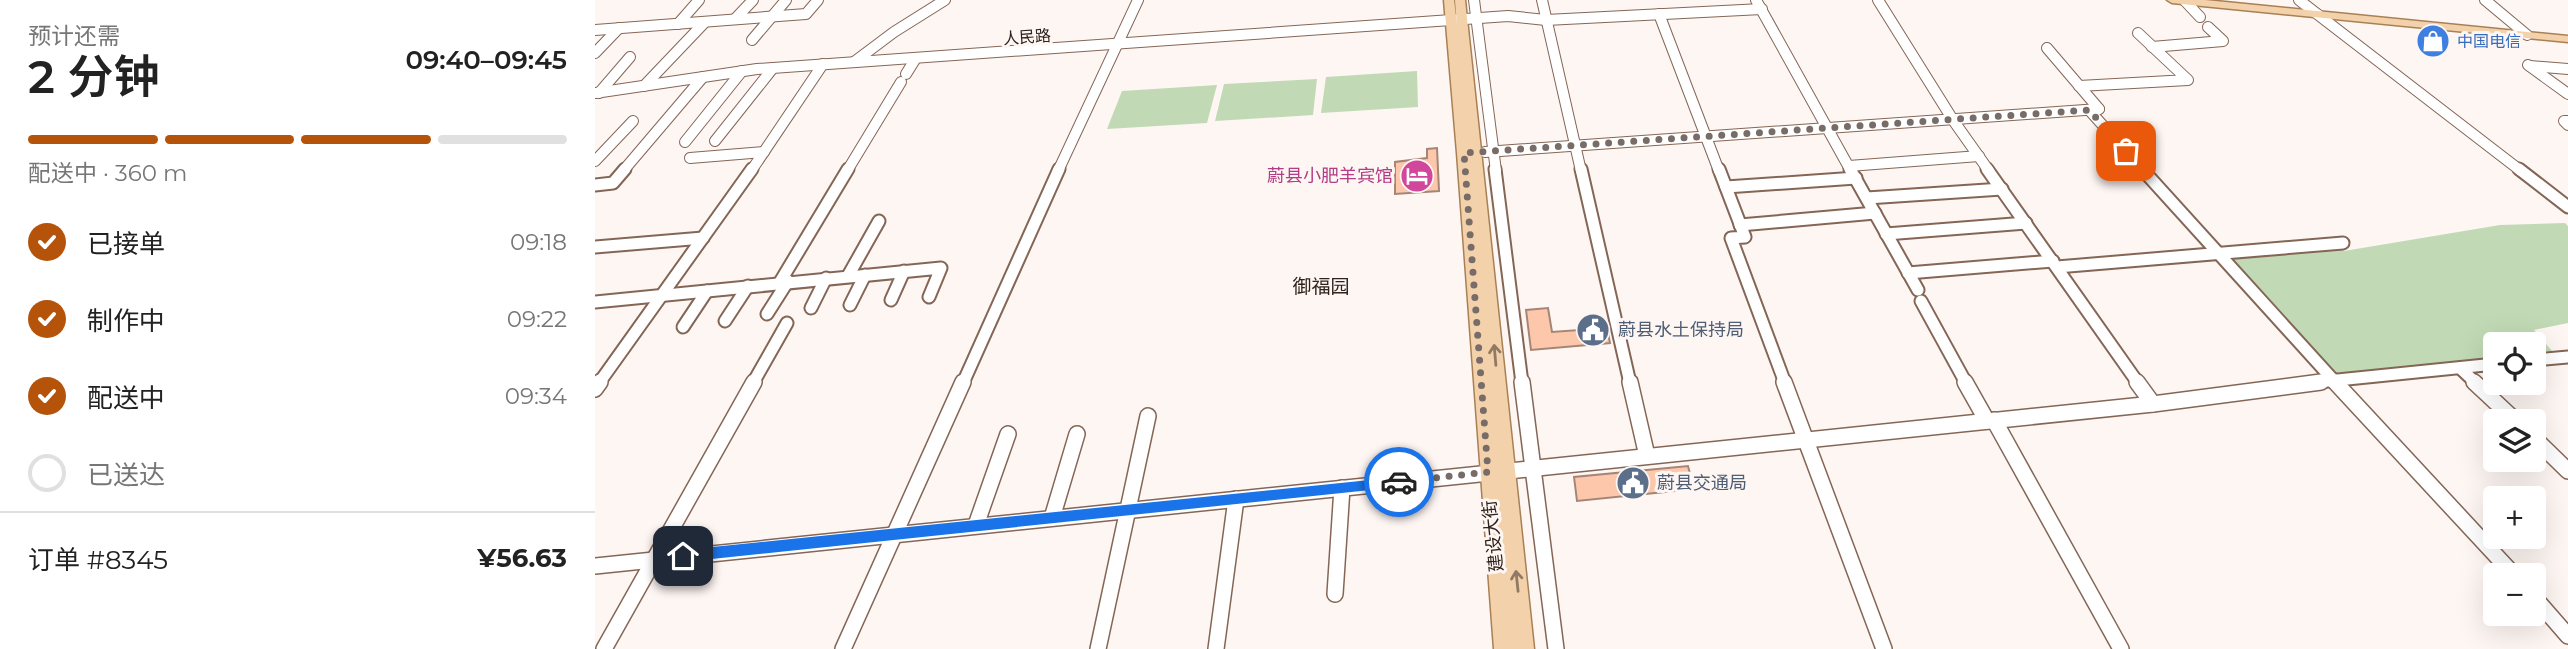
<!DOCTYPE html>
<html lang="zh">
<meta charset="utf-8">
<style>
body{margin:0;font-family:Montserrat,"Noto Sans SC",sans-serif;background:#f2f2f2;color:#222;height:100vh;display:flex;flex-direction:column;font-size:26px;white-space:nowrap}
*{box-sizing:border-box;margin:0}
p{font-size:23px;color:#767676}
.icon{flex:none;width:38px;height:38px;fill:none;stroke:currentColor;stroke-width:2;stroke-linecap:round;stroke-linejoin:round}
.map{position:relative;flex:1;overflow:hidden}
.side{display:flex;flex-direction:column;background:#fff;width:595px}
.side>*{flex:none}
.controls{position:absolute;left:1888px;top:332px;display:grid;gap:14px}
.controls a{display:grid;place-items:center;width:63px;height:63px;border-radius:7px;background:#fff;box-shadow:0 7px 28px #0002;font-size:35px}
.pin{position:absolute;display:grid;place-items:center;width:60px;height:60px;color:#fff;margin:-30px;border-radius:14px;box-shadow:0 4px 10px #0006}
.courier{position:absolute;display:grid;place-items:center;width:70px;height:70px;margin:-35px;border:5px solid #1a73e8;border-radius:50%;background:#fff;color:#222;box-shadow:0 2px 9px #0007}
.summary em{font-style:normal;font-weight:600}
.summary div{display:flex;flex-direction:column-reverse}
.summary{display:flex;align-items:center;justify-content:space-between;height:119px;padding:0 28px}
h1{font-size:46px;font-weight:600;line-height:52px}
.bar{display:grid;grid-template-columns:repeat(4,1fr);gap:10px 7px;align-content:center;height:84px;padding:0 28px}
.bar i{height:9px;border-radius:5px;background:#e0e0e0}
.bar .current{background:#b45309}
.bar p{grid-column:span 4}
.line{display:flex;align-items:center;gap:18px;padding:0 28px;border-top:2px solid #e0e0e0}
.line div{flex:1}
ol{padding:0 28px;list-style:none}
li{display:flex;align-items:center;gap:21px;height:77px}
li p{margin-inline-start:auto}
li .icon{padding:7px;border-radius:50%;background:#b45309;color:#fff;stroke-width:4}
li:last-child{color:#767676}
li i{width:38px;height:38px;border:4px solid #e0e0e0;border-radius:50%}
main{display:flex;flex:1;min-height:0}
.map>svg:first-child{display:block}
.green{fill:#c1dab5}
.building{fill:#fdc7ab;stroke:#a58676;stroke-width:2}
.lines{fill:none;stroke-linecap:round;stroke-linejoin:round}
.minor-far2-casing{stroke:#846656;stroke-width:12}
.minor-far1-casing{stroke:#846656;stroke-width:15}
.minor-casing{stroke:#846656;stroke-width:18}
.major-casing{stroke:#a98055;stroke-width:3}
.minor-far2{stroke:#fff;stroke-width:10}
.minor-far1{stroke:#fff;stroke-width:11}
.minor{stroke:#fff;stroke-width:15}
.major{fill:#f3d1ab;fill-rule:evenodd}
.oneway{stroke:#917a64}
.route{fill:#1a73e8}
.done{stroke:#776c67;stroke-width:7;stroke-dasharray:0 12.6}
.labels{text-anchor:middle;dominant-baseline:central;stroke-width:6;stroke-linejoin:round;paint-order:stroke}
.far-street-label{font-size:16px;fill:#2f221c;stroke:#fef6f3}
.far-shop-label{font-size:16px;fill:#366cbe;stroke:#fef6f3;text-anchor:start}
.hotel-label{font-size:18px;fill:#b23c85;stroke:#fef6f3;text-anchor:end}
.service-label{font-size:18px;fill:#4e5e75;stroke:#fef6f3;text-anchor:start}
.street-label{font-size:18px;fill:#2f221c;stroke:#fef6f3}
.neighbourhood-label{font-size:19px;fill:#2f221c;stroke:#fef6f3}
</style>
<main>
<section class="side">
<div class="summary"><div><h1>2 分钟</h1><p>预计还需</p></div><em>09:40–09:45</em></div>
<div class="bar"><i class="current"></i><i class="current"></i><i class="current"></i><i></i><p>配送中 · 360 m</p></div>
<ol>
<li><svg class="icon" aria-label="check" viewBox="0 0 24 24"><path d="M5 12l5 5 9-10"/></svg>已接单<p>09:18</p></li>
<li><svg class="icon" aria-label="check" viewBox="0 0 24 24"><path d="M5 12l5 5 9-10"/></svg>制作中<p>09:22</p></li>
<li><svg class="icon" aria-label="check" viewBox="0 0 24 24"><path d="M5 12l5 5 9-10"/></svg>配送中<p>09:34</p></li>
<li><i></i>已送达</li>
</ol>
<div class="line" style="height:91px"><div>订单 #8345</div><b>¥56.63</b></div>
</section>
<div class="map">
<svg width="1973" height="649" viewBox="0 0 1973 649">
<rect width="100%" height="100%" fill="#fef6f3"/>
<!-- green -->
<g class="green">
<polygon points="822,71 823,107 726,113 731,77"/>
<polygon points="722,79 718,115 620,121 629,84"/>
<polygon points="622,85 612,123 512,129 527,91"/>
<polygon points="1970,223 1973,226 1973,323 1939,330 1957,351 1939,353 1939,345 1900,345 1900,357 1741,375 1630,255 1742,245 1749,251 1905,225"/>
</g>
<!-- building -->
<g class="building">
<polygon points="842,148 844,191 800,194 800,162 832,158 832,149"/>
<polygon points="953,308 957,332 1012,328 1015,343 936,350 931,310"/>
<polygon points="1093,466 1099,489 982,501 979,477"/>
</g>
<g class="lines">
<defs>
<g id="minor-far2">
<polyline points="879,0 901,171"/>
<polyline points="947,0 986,171"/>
<polyline points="1161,0 1256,171"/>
<polyline points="1283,0 1358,120 1394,171"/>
<polyline points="1704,0 1926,171"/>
<polyline points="1890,0 1932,35"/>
<polyline points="1590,1 1605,17"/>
<polyline points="1064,14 1124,171"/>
<polyline points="140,19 158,0"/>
<polyline points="83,24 104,0"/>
<polyline points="0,30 211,14 223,0"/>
<polyline points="157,40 191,0"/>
<polyline points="1557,47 1628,41 1613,27"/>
<polyline points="1452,48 1504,109"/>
<polyline points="0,53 24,28"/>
<polyline points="259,62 299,32 350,0"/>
<polyline points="1933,65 1973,94"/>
<polyline points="1935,66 1973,69"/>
<polyline points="311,74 321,58"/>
<polyline points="49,86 110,22"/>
<polyline points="1484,86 1593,80 1543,33"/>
<polyline points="0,93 162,69 913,16 951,20 1167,9"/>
<polyline points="4,93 35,57"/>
<polyline points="1494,110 1549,171"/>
<polyline points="1973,121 1969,121 1973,125"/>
<polyline points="120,141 178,68"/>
<polyline points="90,142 147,71"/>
<polyline points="890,152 1504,109"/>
<polyline points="95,158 169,152"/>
<polyline points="0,161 38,121"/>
<polyline points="1254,166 1384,156"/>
<polyline points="28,171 108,77"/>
<polyline points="156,171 228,64"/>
<polyline points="252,171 306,82"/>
<polyline points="463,171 543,0"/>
</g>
<g id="minor-far1">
<polyline points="900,169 927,383"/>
<polyline points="986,169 1035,383"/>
<polyline points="1124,169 1150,237 1136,238 1190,383"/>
<polyline points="1255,169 1323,290"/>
<polyline points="1392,169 1543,383"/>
<polyline points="1547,169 1741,383"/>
<polyline points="1924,169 1973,207"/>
<polyline points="0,185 18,183 30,169"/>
<polyline points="1131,187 1261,178"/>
<polyline points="1272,198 1407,189"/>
<polyline points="1145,225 1280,213"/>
<polyline points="1291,234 1431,223"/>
<polyline points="0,247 108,238"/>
<polyline points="1462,267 1748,243"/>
<polyline points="1313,273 1458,261"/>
<polyline points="253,276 284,221"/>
<polyline points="185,282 253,169"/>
<polyline points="296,300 309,271"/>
<polyline points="1326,301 1371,383"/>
<polyline points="0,302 346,268 334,297"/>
<polyline points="255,305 270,275"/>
<polyline points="216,308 231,278"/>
<polyline points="172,314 193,281"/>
<polyline points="130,321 153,286"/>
<polyline points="88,327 112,291"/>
<polyline points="1939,360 1973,357"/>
<polyline points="1865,368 1881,383"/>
<polyline points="4,383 157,169"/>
<polyline points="158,383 192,323"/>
<polyline points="368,383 464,169"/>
<polyline points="1713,383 1900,364"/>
</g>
<g id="minor">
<polyline points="927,382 961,649"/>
<polyline points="1035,382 1052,456"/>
<polyline points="1189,382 1289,649"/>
<polyline points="1370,382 1392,421"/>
<polyline points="1542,382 1558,404"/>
<polyline points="1740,382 1920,576"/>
<polyline points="1879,382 1922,422"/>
<polyline points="0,389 5,382"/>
<polyline points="1399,420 1526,649"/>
<polyline points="1939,438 1973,471"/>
<polyline points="457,518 482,434"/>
<polyline points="381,525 413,434"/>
<polyline points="0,566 1558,404 1726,382"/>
<polyline points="740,594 747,488"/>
<polyline points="1939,597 1973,636"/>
<polyline points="9,649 159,382"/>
<polyline points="248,649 368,382"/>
<polyline points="503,649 553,416"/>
<polyline points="621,649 641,499"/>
</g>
<g id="major">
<polygon points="849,0 859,0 862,25 860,0 870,0 939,649 899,649 862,153"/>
<polygon points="1572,0 1610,0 1973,36 1973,42 1577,3"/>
</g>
</defs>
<!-- minor-far2 casing -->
<use href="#minor-far2" class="minor-far2-casing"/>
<!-- minor-far1 casing -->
<use href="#minor-far1" class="minor-far1-casing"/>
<!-- minor casing -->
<use href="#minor" class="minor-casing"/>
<!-- major casing -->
<use href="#major" class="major-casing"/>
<!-- minor-far2 -->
<use href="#minor-far2" class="minor-far2"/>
<!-- minor-far1 -->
<use href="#minor-far1" class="minor-far1"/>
<!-- minor -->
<use href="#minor" class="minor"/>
<!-- major -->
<use href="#major" class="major"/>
</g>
<!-- one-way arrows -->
<defs><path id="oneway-shaft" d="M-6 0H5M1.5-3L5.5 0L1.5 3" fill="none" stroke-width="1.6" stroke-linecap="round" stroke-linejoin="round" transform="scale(1.75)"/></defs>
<g class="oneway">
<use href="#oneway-shaft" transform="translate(900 355) rotate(-95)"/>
<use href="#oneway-shaft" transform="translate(922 581) rotate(-96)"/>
</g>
<!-- route -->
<polygon class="route" points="804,477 811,482 804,487 88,562 81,556 88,550"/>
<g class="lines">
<!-- done -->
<polyline class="done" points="804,482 893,472 869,153 1494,110 1531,151"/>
</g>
<!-- icons -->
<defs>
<symbol id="shop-disc" viewBox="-11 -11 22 22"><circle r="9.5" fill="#3f7fe0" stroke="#fef6f3"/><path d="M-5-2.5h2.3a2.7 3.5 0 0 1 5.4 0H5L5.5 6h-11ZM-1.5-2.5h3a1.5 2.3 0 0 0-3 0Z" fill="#fff"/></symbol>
<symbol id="hotel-disc" viewBox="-11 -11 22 22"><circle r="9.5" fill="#d1479c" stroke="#fef6f3"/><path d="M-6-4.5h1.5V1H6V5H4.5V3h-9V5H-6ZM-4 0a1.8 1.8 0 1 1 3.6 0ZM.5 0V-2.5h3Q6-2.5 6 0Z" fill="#fff"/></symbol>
<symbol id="civic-disc" viewBox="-11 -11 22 22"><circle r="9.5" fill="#5c6f8a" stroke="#fef6f3"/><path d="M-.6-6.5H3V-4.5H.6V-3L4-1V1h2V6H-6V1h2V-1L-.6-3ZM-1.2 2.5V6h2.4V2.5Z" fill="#fff"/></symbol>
</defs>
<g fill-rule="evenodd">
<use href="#shop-disc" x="1819" y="22" width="38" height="38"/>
<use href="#hotel-disc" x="803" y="157" width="38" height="38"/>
<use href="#civic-disc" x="979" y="311" width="38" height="38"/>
<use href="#civic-disc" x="1019" y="464" width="38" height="38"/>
</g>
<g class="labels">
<!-- far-street labels -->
<g class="far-street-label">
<text transform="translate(432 37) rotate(-4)">人民路</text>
</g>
<!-- far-shop labels -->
<g class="far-shop-label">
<text x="1862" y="41">中国电信</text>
</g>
<!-- hotel labels -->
<g class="hotel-label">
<text x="798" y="176">蔚县小肥羊宾馆</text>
</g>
<!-- service labels -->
<g class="service-label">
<text x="1023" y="330">蔚县水土保持局</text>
<text x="1062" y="483">蔚县交通局</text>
</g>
<!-- street labels -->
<g class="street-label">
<text transform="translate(898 536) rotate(-96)">建设大街</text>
</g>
<!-- neighbourhood labels -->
<g class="neighbourhood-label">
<text x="726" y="286">御福园</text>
</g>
</g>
</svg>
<div class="controls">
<a><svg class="icon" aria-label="locate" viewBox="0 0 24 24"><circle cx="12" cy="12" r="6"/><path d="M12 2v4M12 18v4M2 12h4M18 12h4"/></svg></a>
<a><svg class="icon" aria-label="layers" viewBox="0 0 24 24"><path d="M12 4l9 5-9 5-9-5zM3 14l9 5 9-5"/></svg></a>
<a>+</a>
<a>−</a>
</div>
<div class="pin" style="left:1531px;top:151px;background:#ea580c"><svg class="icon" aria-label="bag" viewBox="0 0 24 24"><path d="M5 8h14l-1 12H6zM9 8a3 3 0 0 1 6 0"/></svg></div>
<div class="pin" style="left:88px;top:556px;background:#1f2937"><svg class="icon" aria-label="home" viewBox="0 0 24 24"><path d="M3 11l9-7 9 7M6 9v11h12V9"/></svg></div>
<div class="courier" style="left:804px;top:482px"><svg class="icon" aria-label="car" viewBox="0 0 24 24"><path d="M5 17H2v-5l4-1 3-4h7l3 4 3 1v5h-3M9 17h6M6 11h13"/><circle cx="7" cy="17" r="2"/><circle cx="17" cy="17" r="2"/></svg></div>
</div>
</main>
